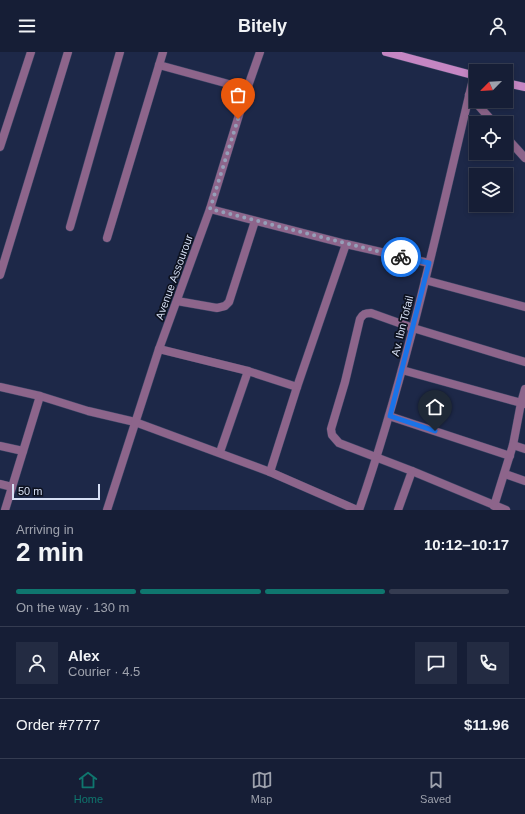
<!DOCTYPE html>
<meta charset="utf-8">
<style>
body{margin:0;font-family:Helvetica,sans-serif;background:#232b42;color:#f1f3f6;height:100vh;display:flex;flex-direction:column;font-size:15px;white-space:nowrap}
*{box-sizing:border-box;margin:0}
p{font-size:13px;color:#9ea2ad}
.icon{flex:none;width:22px;height:22px;fill:none;stroke:currentColor;stroke-width:2;stroke-linecap:round;stroke-linejoin:round}
.map{position:relative;height:458px;overflow:hidden}
.drawer{display:flex;flex-direction:column;background:#161e36;flex:1}
.drawer>*{flex:none}
.needle{width:26px;rotate:246deg}
.tools{position:absolute;left:469px;top:12px;display:grid;gap:8px}
.tools a{display:grid;place-items:center;width:44px;height:44px;border-radius:0px;background:#161e36;box-shadow:0 2px 6px #0003,0 0 0 1px #353c51;font-size:20px}
.scale{position:absolute;left:12px;bottom:10px;width:88px;box-sizing:border-box;padding-left:4px;border:2px solid #d6dff4;border-top:0;font-size:11px;line-height:14px;white-space:nowrap;color:#d6dff4;-webkit-text-stroke:3px #0d1220;paint-order:stroke}
.pin{position:absolute;display:grid;place-items:center;width:34px;height:34px;color:#fff;margin:-41px -17px;border-radius:50% 50% 50% 0;rotate:-45deg;box-shadow:0 0 4px #0007}
.pin .icon{rotate:45deg}
.courier{position:absolute;display:grid;place-items:center;width:40px;height:40px;margin:-20px;border:3px solid #1a73e8;border-radius:50%;background:#fff;color:#222;box-shadow:0 1px 5px #0007}
.overview em{font-style:normal;font-weight:700}
.overview div{display:flex;flex-direction:column-reverse}
.overview{display:flex;align-items:center;justify-content:space-between;height:68px;padding:0 16px}
h1{font-size:26px;font-weight:700;line-height:30px}
.bar{display:grid;grid-template-columns:repeat(4,1fr);gap:6px 4px;align-content:center;height:48px;padding:0 16px}
.bar i{height:5px;border-radius:3px;background:#353c51}
.bar .active{background:#0f766e}
.bar p{grid-column:span 4}
.line{display:flex;align-items:center;gap:10px;padding:0 16px;border-top:1px solid #353c51}
.line div{flex:1}
.round{display:grid;place-items:center;flex:none;width:42px;height:42px;border-radius:0px;background:#232b42}
header{display:flex;justify-content:space-between;align-items:center;height:52px;padding:0 16px;background:#161e36;font-size:18px;font-weight:700}
.tabs{display:flex;justify-content:space-around;align-items:center;height:56px;border-top:1px solid #353c51;background:#161e36;font-size:11px;color:#9ea2ad}
.tabs a{display:grid;justify-items:center;gap:2px}
.tabs .active{color:#0f766e}
.map>svg:first-child{display:block}
.lines{fill:none;stroke-linecap:round;stroke-linejoin:round}
.street-casing{stroke:#3b4564;stroke-width:9}
.secondary-casing{stroke:#3b4564;stroke-width:9}
.street{stroke:#8d658b;stroke-width:8}
.secondary{stroke:#c586c3;stroke-width:8}
.done{stroke:#959fb8;stroke-width:4;stroke-dasharray:0 7.2}
.route{stroke:#1a73e8;stroke-width:5}
.labels{text-anchor:middle;dominant-baseline:central;stroke-width:3.5;stroke-linejoin:round;paint-order:stroke}
.street-label{font-size:11px;fill:#d6dff4;stroke:#0d1220}
</style>
<header><svg class="icon" aria-label="menu" viewBox="0 0 24 24"><path d="M4 6h16M4 12h16M4 18h16"/></svg>Bitely<svg class="icon" aria-label="person" viewBox="0 0 24 24"><circle cx="12" cy="8" r="4"/><path d="M4 21q1-7 8-7t8 7"/></svg></header>
<div class="map">
<svg width="525" height="458" viewBox="0 0 525 458">
<rect width="100%" height="100%" fill="#1d2848"/>
<g class="lines">
<defs>
<g id="street">
<polyline points="159,13 247,37"/>
<polyline points="469,43 494,71"/>
<polyline points="506,85 525,106"/>
<polyline points="0,95 31,0"/>
<polyline points="210,157 346,192 429,211"/>
<polyline points="70,175 120,0"/>
<polyline points="107,186 163,0"/>
<polyline points="0,223 68,0"/>
<polyline points="425,228 525,255"/>
<polyline points="177,249 217,256 225,254 229,250 255,169"/>
<polyline points="159,297 248,319 297,335"/>
<polyline points="402,318 525,352"/>
<polyline points="0,335 40,344 88,359 135,370 270,420 357,458"/>
<polyline points="389,364 510,404"/>
<polyline points="513,393 525,397"/>
<polyline points="0,394 23,399"/>
<polyline points="220,400 248,319"/>
<polyline points="270,420 297,335 346,192"/>
<polyline points="505,422 525,429"/>
<polyline points="0,432 12,435"/>
<polyline points="494,454 513,393 521,351 525,337"/>
<polyline points="5,458 40,344"/>
<polyline points="107,458 159,297 210,157 247,37 260,0"/>
<path d="M359,458C408,316 439,169 474,23"/>
<polyline points="398,458 412,419"/>
<path d="M506,458L412,419L339,391L332,383L331,377L345,330L360,267C363,262 365,261 371,261L413,276L525,310"/>
</g>
<g id="secondary">
<polyline points="386,0 476,24"/>
<polyline points="506,31 525,35"/>
</g>
</defs>
<!-- street casing -->
<use href="#street" class="street-casing"/>
<!-- secondary casing -->
<use href="#secondary" class="secondary-casing"/>
<!-- street -->
<use href="#street" class="street"/>
<!-- secondary -->
<use href="#secondary" class="secondary"/>
</g>
<g class="lines">
<!-- done -->
<polyline class="done" points="238,67 210,157 401,205"/>
<!-- route -->
<polyline class="route" points="401,205 429,211 390,364 435,379"/>
</g>
<g class="labels">
<!-- street labels -->
<g class="street-label">
<text transform="translate(174 225) rotate(-70)">Avenue Assourour</text>
<text transform="translate(402 274) rotate(-76)">Av. Ibn Tofail</text>
</g>
</g>
</svg>
<div class="tools">
<a><svg class="needle" viewBox="-14 -14 28 28"><path d="M0-13l5 13h-10z" fill="#e53935"/><path d="M0 13l5-13h-10z" fill="#9ea2ad"/></svg></a>
<a><svg class="icon" aria-label="locate" viewBox="0 0 24 24"><circle cx="12" cy="12" r="6"/><path d="M12 2v4M12 18v4M2 12h4M18 12h4"/></svg></a>
<a><svg class="icon" aria-label="layers" viewBox="0 0 24 24"><path d="M12 4l9 5-9 5-9-5zM3 14l9 5 9-5"/></svg></a>
</div>
<div class="scale">50 m</div>
<div class="pin" style="left:238px;top:67px;background:#ea580c"><svg class="icon" aria-label="bag" viewBox="0 0 24 24"><path d="M5 8h14l-1 12H6zM9 8a3 3 0 0 1 6 0"/></svg></div>
<div class="pin" style="left:435px;top:379px;background:#1f2937"><svg class="icon" aria-label="home" viewBox="0 0 24 24"><path d="M3 11l9-7 9 7M6 9v11h12V9"/></svg></div>
<div class="courier" style="left:401px;top:205px"><svg class="icon" aria-label="bike" viewBox="0 0 24 24"><circle cx="6" cy="16" r="4"/><circle cx="18" cy="16" r="4"/><path d="M6 16l4-8h5l3 8M10 8l3 8H6M13 5h3"/></svg></div>
</div>
<section class="drawer">
<div class="overview"><div><h1>2 min</h1><p>Arriving in</p></div><em>10:12–10:17</em></div>
<div class="bar"><i class="active"></i><i class="active"></i><i class="active"></i><i></i><p>On the way · 130 m</p></div>
<div class="line" style="height:72px"><a class="round"><svg class="icon" aria-label="person" viewBox="0 0 24 24"><circle cx="12" cy="8" r="4"/><path d="M4 21q1-7 8-7t8 7"/></svg></a><div><b>Alex</b><p>Courier · 4.5</p></div><a class="round"><svg class="icon" aria-label="chat" viewBox="0 0 24 24"><path d="M4 5h16v11H9l-5 4z"/></svg></a><a class="round"><svg class="icon" aria-label="phone" viewBox="0 0 24 24"><path d="M5 4h4l2 5-3 2q2 4 5 5l2-3 5 2v4C11 20 4 13 5 4z"/></svg></a></div>
<div class="line" style="height:52px"><div>Order #7777</div><b>$11.96</b></div>
</section>
<nav class="tabs">
<a class="active"><svg class="icon" aria-label="home" viewBox="0 0 24 24"><path d="M3 11l9-7 9 7M6 9v11h12V9"/></svg>Home</a>
<a><svg class="icon" aria-label="map" viewBox="0 0 24 24"><path d="M3 6l6-2 6 2 6-2v14l-6 2-6-2-6 2zM9 4v14M15 6v14"/></svg>Map</a>
<a><svg class="icon" aria-label="saved" viewBox="0 0 24 24"><path d="M7 4h10v16l-5-4-5 4z"/></svg>Saved</a>
</nav>
